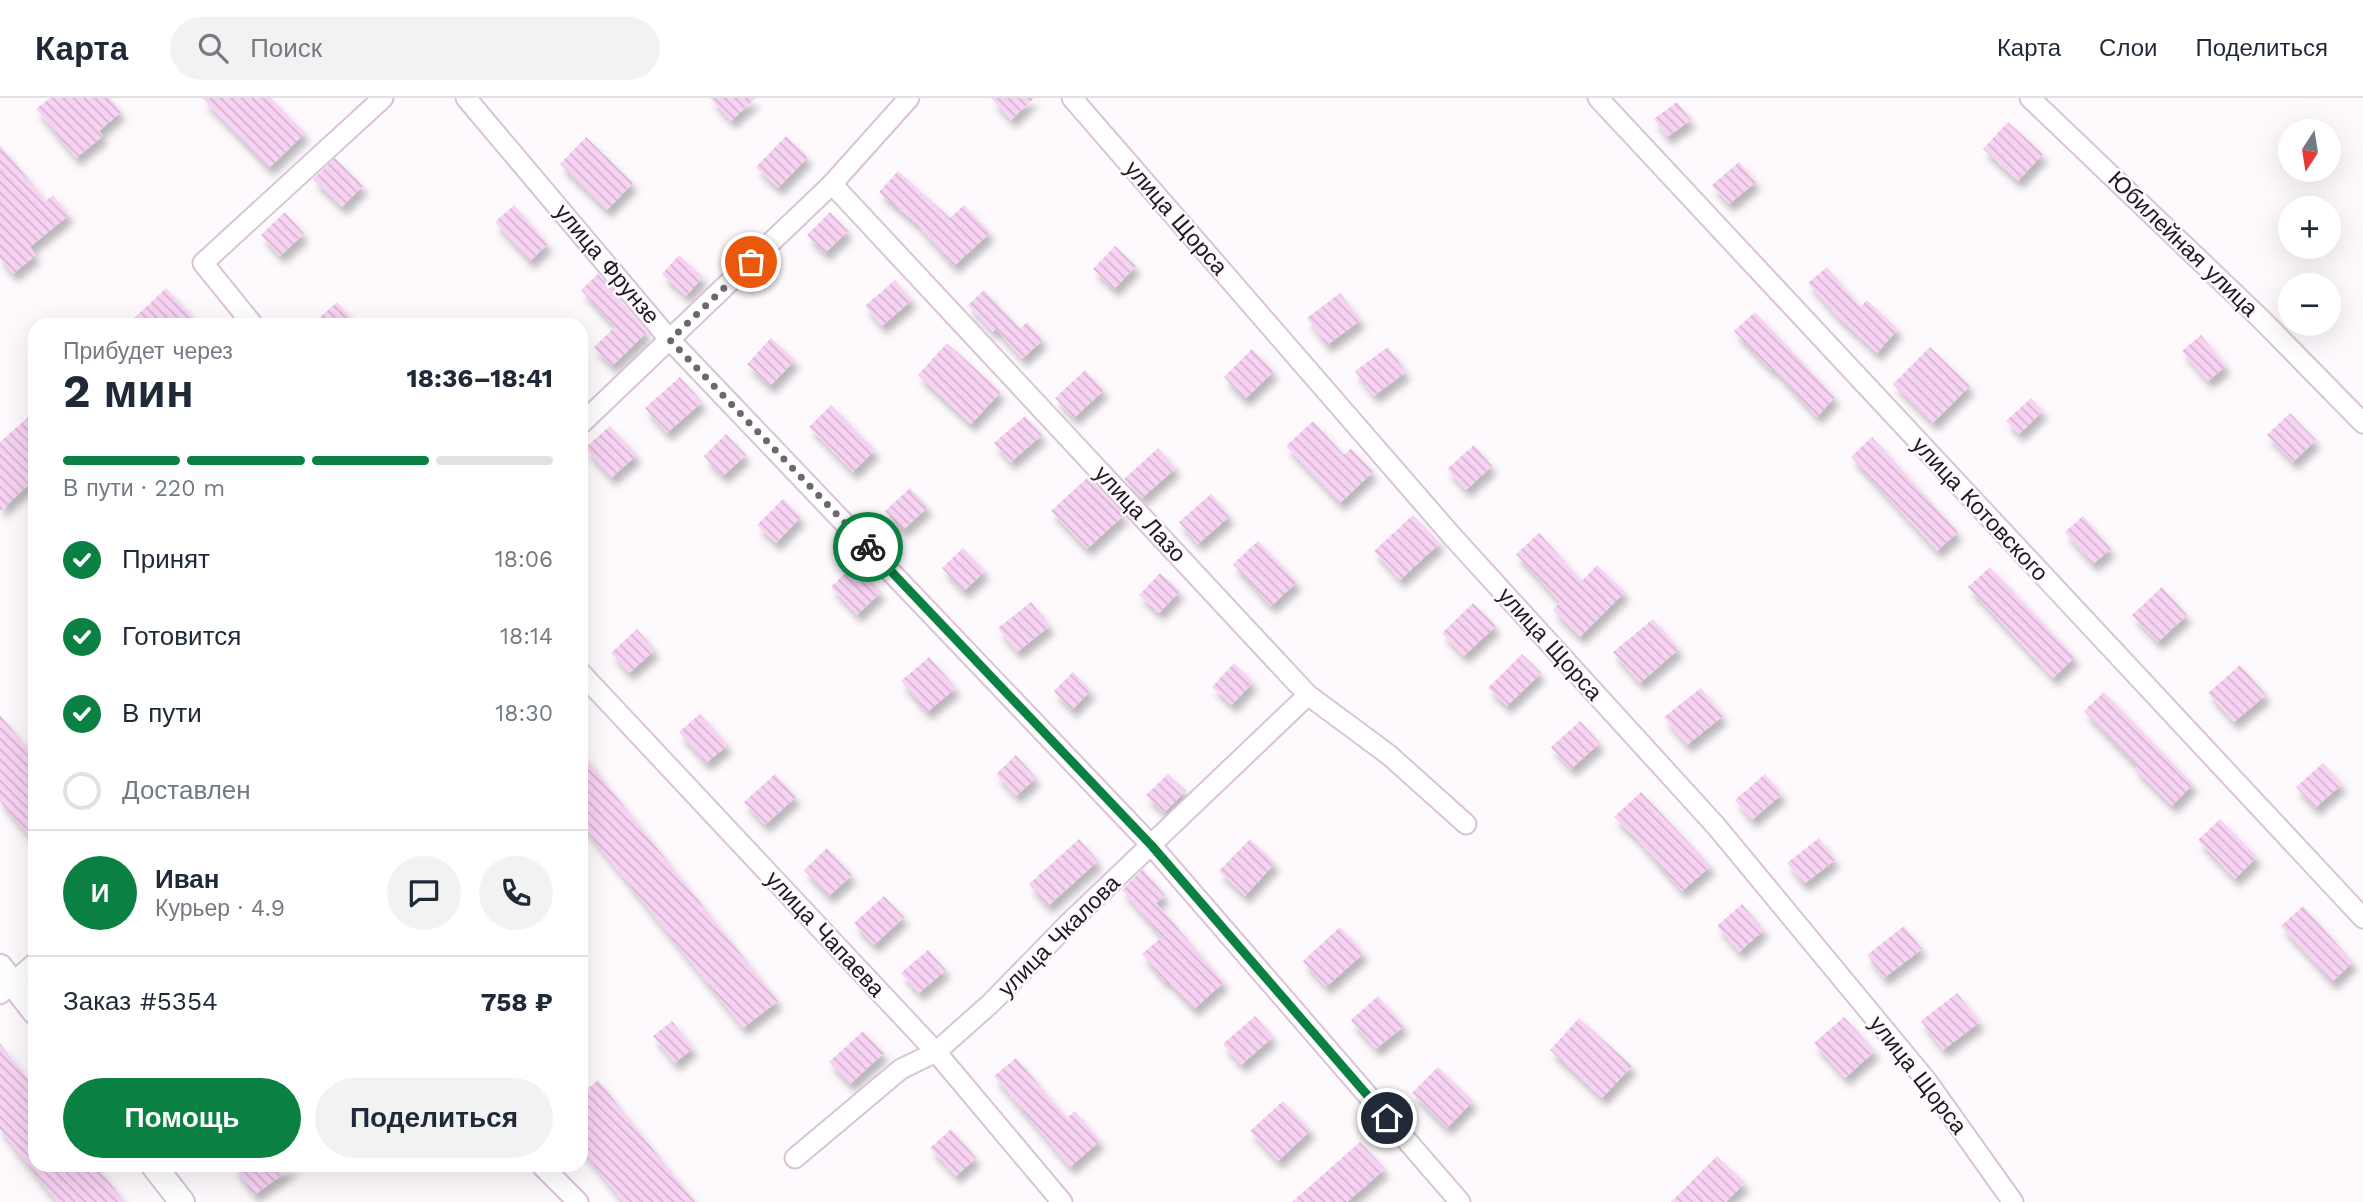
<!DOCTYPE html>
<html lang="ru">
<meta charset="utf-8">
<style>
body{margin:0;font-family:"Work Sans",sans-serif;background:#f2f2f3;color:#1f2937;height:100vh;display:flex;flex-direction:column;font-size:26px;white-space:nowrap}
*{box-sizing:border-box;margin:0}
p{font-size:23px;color:#747a83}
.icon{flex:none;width:38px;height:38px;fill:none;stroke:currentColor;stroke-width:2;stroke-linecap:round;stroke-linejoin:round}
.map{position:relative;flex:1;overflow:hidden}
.side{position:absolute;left:28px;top:220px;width:560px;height:854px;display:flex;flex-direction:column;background:#fff;border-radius:21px;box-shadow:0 7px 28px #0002}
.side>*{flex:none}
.needle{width:46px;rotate:192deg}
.controls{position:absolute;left:2278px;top:21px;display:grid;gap:14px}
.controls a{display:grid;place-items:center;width:63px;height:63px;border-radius:50%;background:#fff;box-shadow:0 7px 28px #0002;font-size:35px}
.pin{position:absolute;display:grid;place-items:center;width:60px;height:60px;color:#fff;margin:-30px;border:4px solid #fff;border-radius:50%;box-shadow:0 2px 7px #0007}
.courier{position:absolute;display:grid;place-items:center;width:70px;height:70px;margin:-35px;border:5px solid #0b8043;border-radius:50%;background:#fff;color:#222;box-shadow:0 2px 9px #0007}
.overview em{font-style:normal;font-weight:700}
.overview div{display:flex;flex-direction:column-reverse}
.overview{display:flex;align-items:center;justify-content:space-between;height:119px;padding:0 35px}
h1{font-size:46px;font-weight:700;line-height:52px}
.bar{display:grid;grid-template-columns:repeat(4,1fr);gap:10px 7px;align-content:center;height:84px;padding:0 35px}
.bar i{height:9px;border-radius:5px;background:#e0e1e3}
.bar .active{background:#0b8043}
.bar p{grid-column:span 4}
.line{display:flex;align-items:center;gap:18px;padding:0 35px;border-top:2px solid #e0e1e3}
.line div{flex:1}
.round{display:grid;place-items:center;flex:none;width:74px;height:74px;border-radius:37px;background:#f2f2f3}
ol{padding:0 35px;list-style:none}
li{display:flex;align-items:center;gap:21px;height:77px}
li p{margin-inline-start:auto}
li .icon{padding:7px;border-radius:50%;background:#0b8043;color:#fff;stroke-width:4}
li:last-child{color:#747a83}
li i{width:38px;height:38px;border:4px solid #e0e1e3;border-radius:50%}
.action{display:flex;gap:14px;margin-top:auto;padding:14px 35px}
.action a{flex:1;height:80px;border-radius:42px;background:#0b8043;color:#fff;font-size:28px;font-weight:700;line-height:80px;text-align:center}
.action a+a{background:#f2f2f3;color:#1f2937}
header{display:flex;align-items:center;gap:42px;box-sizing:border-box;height:98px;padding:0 35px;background:#fff;border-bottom:2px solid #e0e1e3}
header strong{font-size:33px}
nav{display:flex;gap:38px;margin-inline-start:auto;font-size:24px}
.search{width:490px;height:63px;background:#f2f2f3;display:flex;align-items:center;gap:18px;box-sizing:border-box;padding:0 24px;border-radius:38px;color:#747a83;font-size:26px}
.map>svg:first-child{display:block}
.building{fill:url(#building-back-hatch);filter:url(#shadow)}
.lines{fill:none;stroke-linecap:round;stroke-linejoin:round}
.minor-casing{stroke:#dac3d7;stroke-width:23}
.tertiary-casing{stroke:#dac3d7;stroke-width:28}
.minor{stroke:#fff;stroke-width:19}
.tertiary{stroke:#fff;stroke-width:24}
.done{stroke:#6e676d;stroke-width:7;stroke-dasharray:0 12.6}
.route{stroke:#0b8043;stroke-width:9}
.labels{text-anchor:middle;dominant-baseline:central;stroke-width:5;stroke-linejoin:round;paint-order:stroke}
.street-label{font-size:23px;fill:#211920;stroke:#fef9fd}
</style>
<header>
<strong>Карта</strong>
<div class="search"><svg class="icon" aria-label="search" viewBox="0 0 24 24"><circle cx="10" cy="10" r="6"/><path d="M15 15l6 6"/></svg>Поиск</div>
<nav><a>Карта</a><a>Слои</a><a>Поделиться</a></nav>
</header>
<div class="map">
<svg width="2363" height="1104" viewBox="0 0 2363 1104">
<defs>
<pattern id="building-back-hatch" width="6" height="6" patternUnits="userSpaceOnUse" patternTransform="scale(1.75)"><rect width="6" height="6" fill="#f8d2f3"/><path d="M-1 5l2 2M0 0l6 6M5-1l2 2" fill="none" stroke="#d4b4d0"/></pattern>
<filter id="shadow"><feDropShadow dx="4.5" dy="8" stdDeviation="3.5" flood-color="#0004"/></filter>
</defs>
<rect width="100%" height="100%" fill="#fef9fd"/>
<!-- building -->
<g class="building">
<polygon points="50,0 110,0 121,14 99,33 103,38 76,60 36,11"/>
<polygon points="202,0 271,0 305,35 269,70"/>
<polygon points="710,0 756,0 731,23"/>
<polygon points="991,0 1034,0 1011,22"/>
<polygon points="1677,4 1691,22 1667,39 1654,21"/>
<polygon points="2008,24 2043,56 2018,83 1983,51"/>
<polygon points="786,38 808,59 778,90 756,69"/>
<polygon points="586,39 633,85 607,112 560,66"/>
<polygon points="0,47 46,103 53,97 69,117 30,149 36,157 13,176 0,160"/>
<polygon points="335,60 363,88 342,109 313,81"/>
<polygon points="1739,64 1756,84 1729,106 1712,87"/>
<polygon points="898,73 950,120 964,107 990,135 954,168 917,126 879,94"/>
<polygon points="514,107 548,146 530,163 495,124"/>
<polygon points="285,114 304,136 280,158 261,137"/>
<polygon points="830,114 848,133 825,155 807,137"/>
<polygon points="1115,148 1136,168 1114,191 1093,171"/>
<polygon points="679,157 703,179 686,198 662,176"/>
<polygon points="1827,169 1860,209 1867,202 1898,231 1877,255 1837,218 1808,185"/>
<polygon points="598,176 647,234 612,268 594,249 615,229 581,192"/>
<polygon points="895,182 912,202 882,228 865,208"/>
<polygon points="166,190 201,228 126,228"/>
<polygon points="984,192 1020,231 1027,224 1043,242 1022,261 996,231 993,234 968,207"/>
<polygon points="1340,195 1361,222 1327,247 1307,220"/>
<polygon points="337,204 358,228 310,228"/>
<polygon points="1755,214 1835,299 1817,319 1773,270 1771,272 1734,233"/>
<polygon points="2201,237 2226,268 2208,283 2182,253"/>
<polygon points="771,240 795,262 770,288 747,266"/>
<polygon points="947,245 1001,294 971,326 918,277"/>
<polygon points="1388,249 1406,274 1374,298 1355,273"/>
<polygon points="1930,249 1970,288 1933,325 1893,286"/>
<polygon points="1252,251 1274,273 1245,301 1224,279"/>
<polygon points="1085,272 1104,292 1074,320 1055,300"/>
<polygon points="680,279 702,304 667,335 645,310"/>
<polygon points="2031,300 2043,313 2019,336 2006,323"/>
<polygon points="831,307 875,352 853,374 809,329"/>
<polygon points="35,313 35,381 0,413 0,344"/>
<polygon points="2290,315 2316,342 2293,364 2267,337"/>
<polygon points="1025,318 1042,337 1011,364 994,345"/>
<polygon points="1313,323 1344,357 1351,350 1373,374 1340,405 1286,348"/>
<polygon points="610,328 637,357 611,380 585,350"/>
<polygon points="726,336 746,357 723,378 704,358"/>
<polygon points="1872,339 1958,434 1937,453 1851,359"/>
<polygon points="1474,347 1492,368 1466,392 1447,371"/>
<polygon points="1158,350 1176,370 1142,400 1124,381"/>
<polygon points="1088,379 1124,417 1087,451 1051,413"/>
<polygon points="910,390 928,409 903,432 885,413"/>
<polygon points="1211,396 1230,418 1198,446 1179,424"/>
<polygon points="783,401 801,419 776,445 757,427"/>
<polygon points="1413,417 1440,445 1400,482 1374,453"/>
<polygon points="2083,418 2111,451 2093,466 2065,434"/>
<polygon points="1539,435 1582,483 1597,467 1625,494 1580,539 1553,512 1560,504 1516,456"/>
<polygon points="1258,443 1297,484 1271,508 1233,466"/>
<polygon points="963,450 985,473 964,493 942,470"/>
<polygon points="854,467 881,494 857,517 831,489"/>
<polygon points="1990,469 2075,559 2053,580 1968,489"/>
<polygon points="1160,475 1180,493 1159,515 1139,497"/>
<polygon points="2162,489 2187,517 2158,544 2132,517"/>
<polygon points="1031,504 1050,528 1017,554 998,530"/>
<polygon points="1473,505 1496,528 1464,558 1442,535"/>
<polygon points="1653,521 1679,551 1640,585 1613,554"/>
<polygon points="637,531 655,552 629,575 611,555"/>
<polygon points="1522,556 1541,575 1507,608 1488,590"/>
<polygon points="929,559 956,590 927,614 901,583"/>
<polygon points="1234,565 1253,584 1232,607 1212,589"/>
<polygon points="2240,567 2266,597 2234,624 2208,595"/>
<polygon points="1073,574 1091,592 1072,612 1054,593"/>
<polygon points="1701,590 1723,618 1687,647 1664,619"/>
<polygon points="2104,594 2193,686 2172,708 2135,671 2137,668 2084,613"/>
<polygon points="700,616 728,647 706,665 679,634"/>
<polygon points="0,617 35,659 35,745 0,703"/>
<polygon points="1580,623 1600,645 1571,671 1551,649"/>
<polygon points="581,654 778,903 743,930 581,726"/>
<polygon points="1016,657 1036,680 1016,698 996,676"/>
<polygon points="2323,665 2342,686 2315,710 2296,689"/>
<polygon points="775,676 796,699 765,727 744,704"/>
<polygon points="1168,676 1186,693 1164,715 1146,697"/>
<polygon points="1765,676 1782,696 1752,722 1735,702"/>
<polygon points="1641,694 1711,768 1682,793 1637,741 1614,719"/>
<polygon points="2220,721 2257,759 2235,781 2198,742"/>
<polygon points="1819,740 1835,762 1804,786 1787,765"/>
<polygon points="1079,741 1098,763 1048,808 1029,786"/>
<polygon points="1250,741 1275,765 1245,798 1219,773"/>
<polygon points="827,750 852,777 829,798 804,772"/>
<polygon points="1143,771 1165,798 1156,805 1224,884 1194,911 1167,882 1165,884 1142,856 1162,839 1122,792"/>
<polygon points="884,798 904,819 874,847 854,825"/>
<polygon points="1742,806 1764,832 1739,854 1717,828"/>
<polygon points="2303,808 2353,864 2332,884 2281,828"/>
<polygon points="1904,828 1922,851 1884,880 1867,857"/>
<polygon points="1340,829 1364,855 1326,889 1303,863"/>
<polygon points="928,852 946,872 919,895 901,875"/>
<polygon points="1957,895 1980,924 1943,952 1921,923"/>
<polygon points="1378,898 1404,928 1376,951 1351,922"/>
<polygon points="1255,918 1273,939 1241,967 1223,946"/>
<polygon points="1844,919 1875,953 1845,980 1814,945"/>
<polygon points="1579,920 1632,968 1602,1000 1550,952"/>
<polygon points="672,923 693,950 675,965 653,938"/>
<polygon points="863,933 884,955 850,986 829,964"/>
<polygon points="0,945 35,990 35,1068 96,1068 125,1104 57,1104 0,1031"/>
<polygon points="1016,960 1067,1020 1075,1013 1100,1043 1070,1069 994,978"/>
<polygon points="1438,969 1473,1003 1447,1030 1412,995"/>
<polygon points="598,982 695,1104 623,1104 581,1051 581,996"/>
<polygon points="1283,1003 1311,1032 1278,1063 1250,1033"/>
<polygon points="951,1031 976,1060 956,1078 930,1050"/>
<polygon points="1360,1044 1385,1071 1347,1104 1292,1104"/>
<polygon points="1717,1058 1745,1085 1726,1104 1671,1104"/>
<polygon points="233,1068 295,1068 254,1097"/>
</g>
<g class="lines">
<defs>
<g id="minor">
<polyline points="466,0 670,242 1152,748 1460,1104"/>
<polyline points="1072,0 1452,438 1716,728 1926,982 2013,1104"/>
<polyline points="1598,0 2363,820"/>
<polyline points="2030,0 2260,220 2363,325"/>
<polyline points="832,86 1308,597 1389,657 1466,726"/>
<polyline points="254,228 203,165 383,0"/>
<polyline points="581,326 832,86 909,0"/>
<polyline points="581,575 936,954 1062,1104"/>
<polyline points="0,896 35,865"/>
<polyline points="795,1060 901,971 936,954 991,905 1070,824 1308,597"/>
<polyline points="542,1068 578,1104"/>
</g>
<g id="tertiary">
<polyline points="0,869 35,914"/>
<polyline points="154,1068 182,1104"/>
</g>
</defs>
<!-- minor casing -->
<use href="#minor" class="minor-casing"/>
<!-- tertiary casing -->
<use href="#tertiary" class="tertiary-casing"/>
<!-- minor -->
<use href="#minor" class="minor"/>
<!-- tertiary -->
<use href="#tertiary" class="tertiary"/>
</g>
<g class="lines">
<!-- done -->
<polyline class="done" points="751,164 670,242 868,449"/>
<!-- route -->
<polyline class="route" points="868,449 1152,748 1387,1020"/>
</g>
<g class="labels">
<!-- street labels -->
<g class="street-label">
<text transform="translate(1176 120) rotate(49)">улица Щорса</text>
<text transform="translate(2183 146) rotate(44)">Юбилейная улица</text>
<text transform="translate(607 166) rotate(50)">улица Фрунзе</text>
<text transform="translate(1980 411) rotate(47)">улица Котовского</text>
<text transform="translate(1140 416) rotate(47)">улица Лазо</text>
<text transform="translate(1550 546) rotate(48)">улица Щорса</text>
<text transform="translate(825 836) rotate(47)">улица Чапаева</text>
<text transform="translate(1059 838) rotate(-45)">улица Чкалова</text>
<text transform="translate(1918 977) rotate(52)">улица Щорса</text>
</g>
</g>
</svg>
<div class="controls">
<a><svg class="needle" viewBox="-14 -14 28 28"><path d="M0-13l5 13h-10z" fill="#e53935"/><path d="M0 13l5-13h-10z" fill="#747a83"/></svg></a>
<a>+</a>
<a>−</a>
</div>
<div class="pin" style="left:751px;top:164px;background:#ea580c"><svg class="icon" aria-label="bag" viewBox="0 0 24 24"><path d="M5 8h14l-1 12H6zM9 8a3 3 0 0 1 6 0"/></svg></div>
<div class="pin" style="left:1387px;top:1020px;background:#1f2937"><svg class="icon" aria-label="home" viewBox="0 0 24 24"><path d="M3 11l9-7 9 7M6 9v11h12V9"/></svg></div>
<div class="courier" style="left:868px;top:449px"><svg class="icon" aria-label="bike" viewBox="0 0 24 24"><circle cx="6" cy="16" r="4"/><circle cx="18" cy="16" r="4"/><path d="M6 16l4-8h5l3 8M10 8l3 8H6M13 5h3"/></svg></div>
<section class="side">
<div class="overview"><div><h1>2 мин</h1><p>Прибудет через</p></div><em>18:36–18:41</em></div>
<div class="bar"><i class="active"></i><i class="active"></i><i class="active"></i><i></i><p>В пути · 220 m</p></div>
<ol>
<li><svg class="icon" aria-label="check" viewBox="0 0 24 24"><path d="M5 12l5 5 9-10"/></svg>Принят<p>18:06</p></li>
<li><svg class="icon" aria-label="check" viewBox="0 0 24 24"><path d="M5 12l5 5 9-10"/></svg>Готовится<p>18:14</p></li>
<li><svg class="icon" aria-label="check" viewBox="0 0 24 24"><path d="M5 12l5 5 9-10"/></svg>В пути<p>18:30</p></li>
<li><i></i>Доставлен</li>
</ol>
<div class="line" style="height:126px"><b class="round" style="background:#0b8043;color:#fff">И</b><div><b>Иван</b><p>Курьер · 4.9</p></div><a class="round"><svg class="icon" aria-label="chat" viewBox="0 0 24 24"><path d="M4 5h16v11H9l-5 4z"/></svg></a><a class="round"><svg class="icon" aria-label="phone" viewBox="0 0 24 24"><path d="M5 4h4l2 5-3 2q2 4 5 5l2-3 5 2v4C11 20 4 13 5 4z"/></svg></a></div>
<div class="line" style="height:91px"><div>Заказ #5354</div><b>758 ₽</b></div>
<div class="action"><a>Помощь</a><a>Поделиться</a></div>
</section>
</div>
